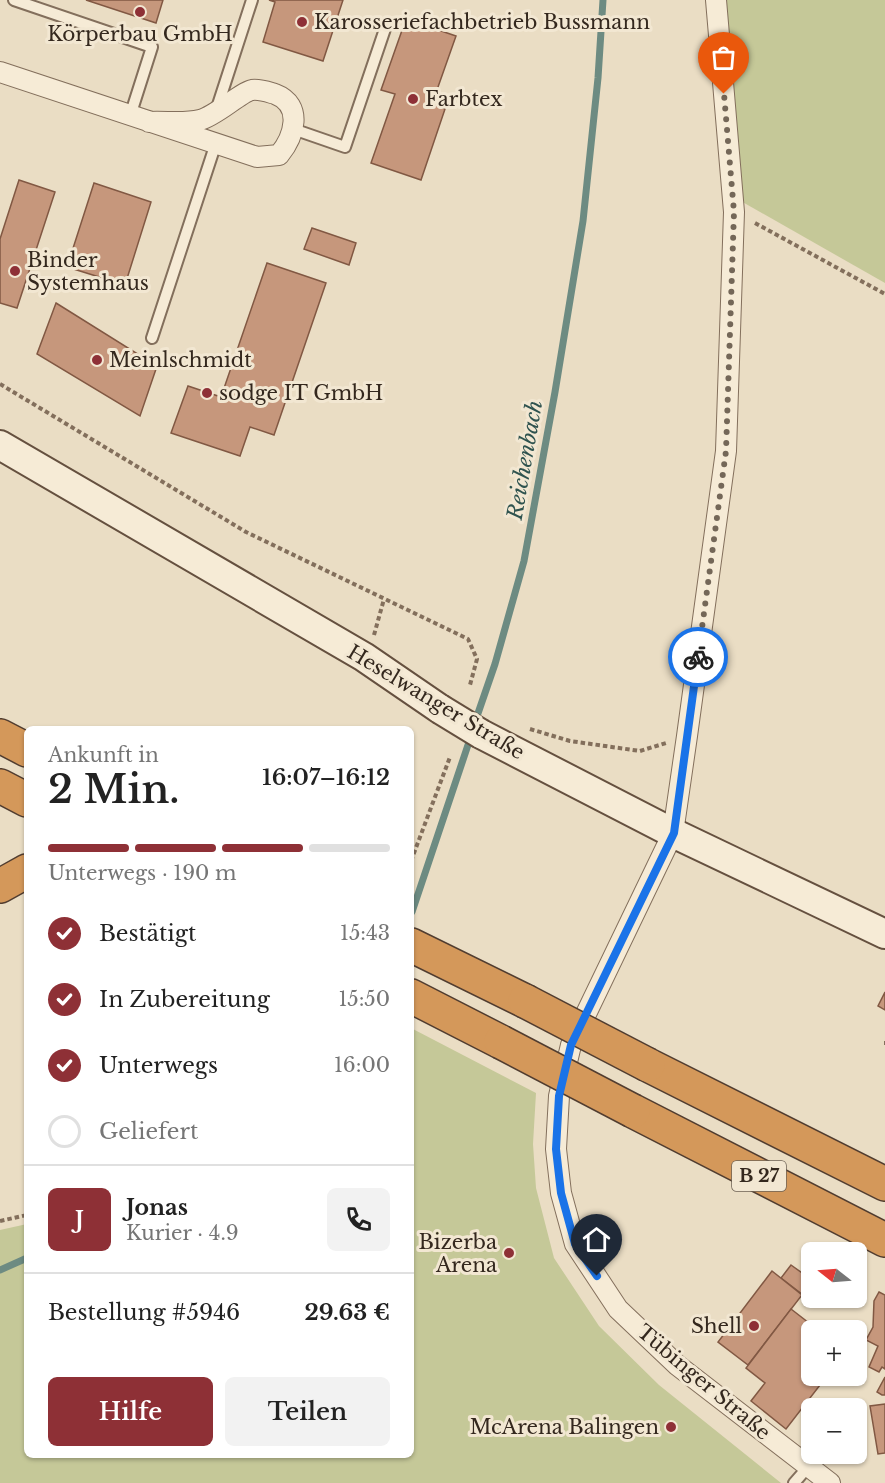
<!DOCTYPE html>
<html lang="de">
<meta charset="utf-8">
<style>
body{margin:0;font-family:"Libre Baskerville",serif;background:#f2f2f2;color:#222;height:100vh;display:flex;flex-direction:column;font-size:22px;white-space:nowrap}
*{box-sizing:border-box;margin:0}
p{font-size:20px;color:#767676}
.icon{flex:none;width:33px;height:33px;fill:none;stroke:currentColor;stroke-width:2;stroke-linecap:round;stroke-linejoin:round}
.map{position:relative;flex:1;overflow:hidden}
.side{position:absolute;left:24px;top:726px;width:390px;height:732px;display:flex;flex-direction:column;background:#fff;border-radius:9px;box-shadow:0 2px 4px #0004}
.side>*{flex:none}
.needle{width:39px;rotate:287deg}
.controls{position:absolute;left:801px;top:1242px;display:grid;gap:12px}
.controls a{display:grid;place-items:center;width:66px;height:66px;border-radius:9px;background:#fff;box-shadow:0 2px 4px #0004;font-size:30px}
.pin{position:absolute;display:grid;place-items:center;width:51px;height:51px;color:#fff;margin:-62px -26px;border-radius:50% 50% 50% 0;rotate:-45deg;box-shadow:0 0 6px #0007}
.pin .icon{rotate:45deg}
.courier{position:absolute;display:grid;place-items:center;width:60px;height:60px;margin:-30px;border:4px solid #1a73e8;border-radius:50%;background:#fff;color:#222;box-shadow:0 2px 8px #0007}
.summary em{font-style:normal;font-weight:600}
.summary div{display:flex;flex-direction:column-reverse}
.summary{display:flex;align-items:center;justify-content:space-between;height:102px;padding:0 24px}
h1{font-size:39px;font-weight:600;line-height:45px}
.bar{display:grid;grid-template-columns:repeat(4,1fr);gap:9px 6px;align-content:center;height:72px;padding:0 24px}
.bar i{height:8px;border-radius:4px;background:#e0e0e0}
.bar .selected{background:#8e3036}
.bar p{grid-column:span 4}
.line{display:flex;align-items:center;gap:15px;padding:0 24px;border-top:2px solid #e0e0e0}
.line div{flex:1}
.round{display:grid;place-items:center;flex:none;width:63px;height:63px;border-radius:9px;background:#f2f2f2}
ol{padding:0 24px;list-style:none}
li{display:flex;align-items:center;gap:18px;height:66px}
li p{margin-inline-start:auto}
li .icon{padding:6px;border-radius:50%;background:#8e3036;color:#fff;stroke-width:4}
li:last-child{color:#767676}
li i{width:33px;height:33px;border:3px solid #e0e0e0;border-radius:50%}
.cta{display:flex;gap:12px;margin-top:auto;padding:12px 24px}
.cta a{flex:1;height:69px;border-radius:9px;background:#8e3036;color:#fff;font-size:24px;font-weight:600;line-height:69px;text-align:center}
.cta a+a{background:#f2f2f2;color:#222}
.map>svg:first-child{display:block}
.green{fill:#c5c898}
.lines{fill:none;stroke-linecap:round;stroke-linejoin:round}
.stream{stroke:#6d8b82;stroke-width:7}
.building{fill:#c6977c;stroke:#815843;stroke-width:1.5}
.lane-casing{stroke:#836f5c;stroke-width:14}
.street-casing{stroke:#836f5c;stroke-width:22}
.secondary-casing{stroke:#65503f;stroke-width:32}
.highway-casing{stroke:#513d30;stroke-width:36}
.path{stroke:#836f5c;stroke-width:4;stroke-dasharray:4.5 3;stroke-linecap:butt}
.lane{stroke:#f6ebd6;stroke-width:10}
.street{stroke:#f6ebd6;stroke-width:20}
.secondary{stroke:#f6ebd6;stroke-width:28}
.highway{stroke:#d4985a;stroke-width:33}
.secondary-bridge-casing{stroke:#65503f;stroke-width:32;stroke-linecap:butt}
.highway-bridge-casing{stroke:#513d30;stroke-width:36;stroke-linecap:butt}
.secondary-bridge{stroke:#f6ebd6;stroke-width:28}
.highway-bridge{stroke:#d4985a;stroke-width:33}
.done{stroke:#746758;stroke-width:6;stroke-dasharray:0 10.8}
.route{stroke:#1a73e8;stroke-width:8}
.poi-dot{fill:#8e3036;stroke:#f2e7d2;stroke-width:2}
.labels{text-anchor:middle;dominant-baseline:central;stroke-width:6;stroke-linejoin:round;paint-order:stroke}
.shield{fill:#f2e7d2;stroke:#6d6154;stroke-width:1.5}
.shield-label{font-size:18px;font-weight:bold;fill:#34281e}
.poi-label{font-size:20px;fill:#34281e;stroke:#f2e7d2;text-anchor:start}
.street-label{font-size:20px;fill:#34281e;stroke:#f2e7d2}
.water-label{font-size:21px;font-style:italic;fill:#2f534f;stroke:#f2e7d2}
</style>
<div class="map">
<svg width="885" height="1483" viewBox="0 0 885 1483">
<rect width="100%" height="100%" fill="#eaddc4"/>
<!-- green -->
<g class="green">
<polygon points="719,0 885,0 885,283 739,200"/>
<polygon points="411,1028 536,1093 533,1144 536,1188 554,1258 599,1326 659,1385 781,1483 0,1483 0,1230 27,1224 27,1455 411,1455"/>
</g>
<g class="lines">
<!-- stream -->
<g class="stream">
<polyline points="475,722 495,664 524,561 555,392 583,221 598,78 603,0"/>
<polyline points="412,912 471,736"/>
<polyline points="0,1270 27,1258"/>
</g>
</g>
<!-- building -->
<g class="building">
<polygon points="86,0 163,0 156,23"/>
<polygon points="269,0 343,0 323,61 263,42 275,2"/>
<polygon points="406,19 456,36 432,104 445,109 421,180 371,163 395,94 381,90"/>
<polygon points="19,180 55,192 17,308 0,303 0,239"/>
<polygon points="94,183 151,202 125,285 67,267"/>
<polygon points="312,228 356,243 349,265 304,249"/>
<polygon points="267,263 326,283 274,435 250,427 240,456 171,433 188,386 221,397"/>
<polygon points="56,303 157,366 140,416 37,354"/>
<polygon points="885,992 885,1010 878,1006"/>
<polygon points="791,1265 812,1280 812,1298 814,1298 811,1301 781,1278"/>
<polygon points="772,1271 802,1295 748,1365 718,1342"/>
<polygon points="879,1292 885,1295 885,1369 882,1367 879,1372 869,1367 878,1346 866,1340 873,1327 874,1301"/>
<polygon points="791,1309 818,1330 812,1330 812,1376 827,1376 786,1429 751,1401 765,1383 746,1368"/>
<polygon points="885,1377 885,1395 882,1395 877,1392"/>
<polygon points="885,1404 885,1453 878,1454 870,1406"/>
</g>
<g class="lines">
<defs>
<g id="lane">
<polyline points="14,0 152,47 130,116"/>
<polyline points="216,111 252,0"/>
<polyline points="293,129 345,147 387,23"/>
<polyline points="152,338 216,143"/>
<polyline points="794,1483 808,1467"/>
</g>
<g id="street">
<polyline points="716,0 734,212 726,451 687,736 673,833 571,1045 559,1096 556,1149 561,1193 575,1244 618,1309 677,1365 830,1483"/>
<path d="M0,72L257,157L279,155C294,137 304,105 275,94C268,92 260,89 252,90C241,92 216,116 200,120C185,124 165,121 149,122"/>
</g>
<g id="secondary">
<polyline points="0,445 364,657 440,709"/>
<polyline points="481,734 673,833 885,934"/>
</g>
<g id="highway">
<polyline points="0,736 27,750"/>
<polyline points="0,786 27,800"/>
<polyline points="0,886 27,871"/>
<polyline points="411,945 525,1001"/>
<polyline points="411,996 501,1042"/>
<polyline points="648,1065 885,1184"/>
<polyline points="633,1111 885,1240"/>
</g>
</defs>
<!-- lane casing -->
<use href="#lane" class="lane-casing"/>
<!-- street casing -->
<use href="#street" class="street-casing"/>
<!-- secondary casing -->
<use href="#secondary" class="secondary-casing"/>
<!-- highway casing -->
<use href="#highway" class="highway-casing"/>
<!-- path -->
<g class="path">
<polyline points="755,223 885,294"/>
<polyline points="0,384 246,532 468,639 477,659 470,685"/>
<polyline points="374,635 384,599"/>
<polyline points="530,729 570,741 640,751 666,743"/>
<polyline points="411,861 450,757"/>
<polyline points="884,1043 885,1043"/>
<polyline points="0,1221 27,1215"/>
</g>
<!-- lane -->
<use href="#lane" class="lane"/>
<!-- street -->
<use href="#street" class="street"/>
<!-- secondary -->
<use href="#secondary" class="secondary"/>
<!-- highway -->
<use href="#highway" class="highway"/>
<defs>
<polyline id="secondary-bridge" points="440,709 481,734"/>
<g id="highway-bridge">
<polyline points="525,1001 648,1065"/>
<polyline points="501,1042 633,1111"/>
</g>
</defs>
<!-- secondary-bridge casing -->
<use href="#secondary-bridge" class="secondary-bridge-casing"/>
<!-- highway-bridge casing -->
<use href="#highway-bridge" class="highway-bridge-casing"/>
<!-- secondary-bridge -->
<use href="#secondary-bridge" class="secondary-bridge"/>
<!-- highway-bridge -->
<use href="#highway-bridge" class="highway-bridge"/>
</g>
<g class="lines">
<!-- done -->
<polyline class="done" points="698,657 726,451 734,212 724,94"/>
<!-- route -->
<polyline class="route" points="597,1276 575,1244 561,1193 556,1149 559,1096 571,1045 674,833 698,657"/>
</g>
<!-- markers -->
<g class="poi-dot">
<circle cx="140" cy="12" r="6"/>
<circle cx="302" cy="22" r="6"/>
<circle cx="413" cy="99" r="6"/>
<circle cx="15" cy="271" r="6"/>
<circle cx="97" cy="360" r="6"/>
<circle cx="207" cy="393" r="6"/>
<circle cx="509" cy="1253" r="6"/>
<circle cx="754" cy="1326" r="6"/>
<circle cx="671" cy="1427" r="6"/>
</g>
<g class="labels">
<!-- shield labels -->
<rect class="shield" x="732" y="1161" width="54" height="30" rx="4.5"/>
<g class="shield-label">
<text x="759" y="1176">B 27</text>
</g>
<!-- poi labels -->
<g class="poi-label">
<text x="314" y="22">Karosseriefachbetrieb Bussmann</text>
<text x="140" y="34" text-anchor="middle">Körperbau GmbH</text>
<text x="425" y="99">Farbtex</text>
<text x="27" y="260">Binder<tspan x="27" dy="23">Systemhaus</tspan></text>
<text x="109" y="360">Meinlschmidt</text>
<text x="219" y="393">sodge IT GmbH</text>
<text x="497" y="1242" text-anchor="end">Bizerba<tspan x="497" dy="23">Arena</tspan></text>
<text x="742" y="1326" text-anchor="end">Shell</text>
<text x="659" y="1427" text-anchor="end">McArena Balingen</text>
</g>
<!-- street labels -->
<g class="street-label">
<text transform="translate(436 702) rotate(31)">Heselwanger Straße</text>
<text transform="translate(704 1382) rotate(40)">Tübinger Straße</text>
</g>
<!-- water labels -->
<g class="water-label">
<text transform="translate(525 460) rotate(-80)">Reichenbach</text>
</g>
</g>
</svg>
<div class="controls">
<a><svg class="needle" viewBox="-14 -14 28 28"><path d="M0-13l5 13h-10z" fill="#e53935"/><path d="M0 13l5-13h-10z" fill="#767676"/></svg></a>
<a>+</a>
<a>−</a>
</div>
<div class="pin" style="left:724px;top:94px;background:#ea580c"><svg class="icon" aria-label="bag" viewBox="0 0 24 24"><path d="M5 8h14l-1 12H6zM9 8a3 3 0 0 1 6 0"/></svg></div>
<div class="pin" style="left:597px;top:1276px;background:#1f2937"><svg class="icon" aria-label="home" viewBox="0 0 24 24"><path d="M3 11l9-7 9 7M6 9v11h12V9"/></svg></div>
<div class="courier" style="left:698px;top:657px"><svg class="icon" aria-label="bike" viewBox="0 0 24 24"><circle cx="6" cy="16" r="4"/><circle cx="18" cy="16" r="4"/><path d="M6 16l4-8h5l3 8M10 8l3 8H6M13 5h3"/></svg></div>
<section class="side">
<div class="summary"><div><h1>2 Min.</h1><p>Ankunft in</p></div><em>16:07–16:12</em></div>
<div class="bar"><i class="selected"></i><i class="selected"></i><i class="selected"></i><i></i><p>Unterwegs · 190 m</p></div>
<ol>
<li><svg class="icon" aria-label="check" viewBox="0 0 24 24"><path d="M5 12l5 5 9-10"/></svg>Bestätigt<p>15:43</p></li>
<li><svg class="icon" aria-label="check" viewBox="0 0 24 24"><path d="M5 12l5 5 9-10"/></svg>In Zubereitung<p>15:50</p></li>
<li><svg class="icon" aria-label="check" viewBox="0 0 24 24"><path d="M5 12l5 5 9-10"/></svg>Unterwegs<p>16:00</p></li>
<li><i></i>Geliefert</li>
</ol>
<div class="line" style="height:108px"><b class="round" style="background:#8e3036;color:#fff">J</b><div><b>Jonas</b><p>Kurier · 4.9</p></div><a class="round"><svg class="icon" aria-label="phone" viewBox="0 0 24 24"><path d="M5 4h4l2 5-3 2q2 4 5 5l2-3 5 2v4C11 20 4 13 5 4z"/></svg></a></div>
<div class="line" style="height:78px"><div>Bestellung #5946</div><b>29.63 €</b></div>
<div class="cta"><a>Hilfe</a><a>Teilen</a></div>
</section>
</div>
